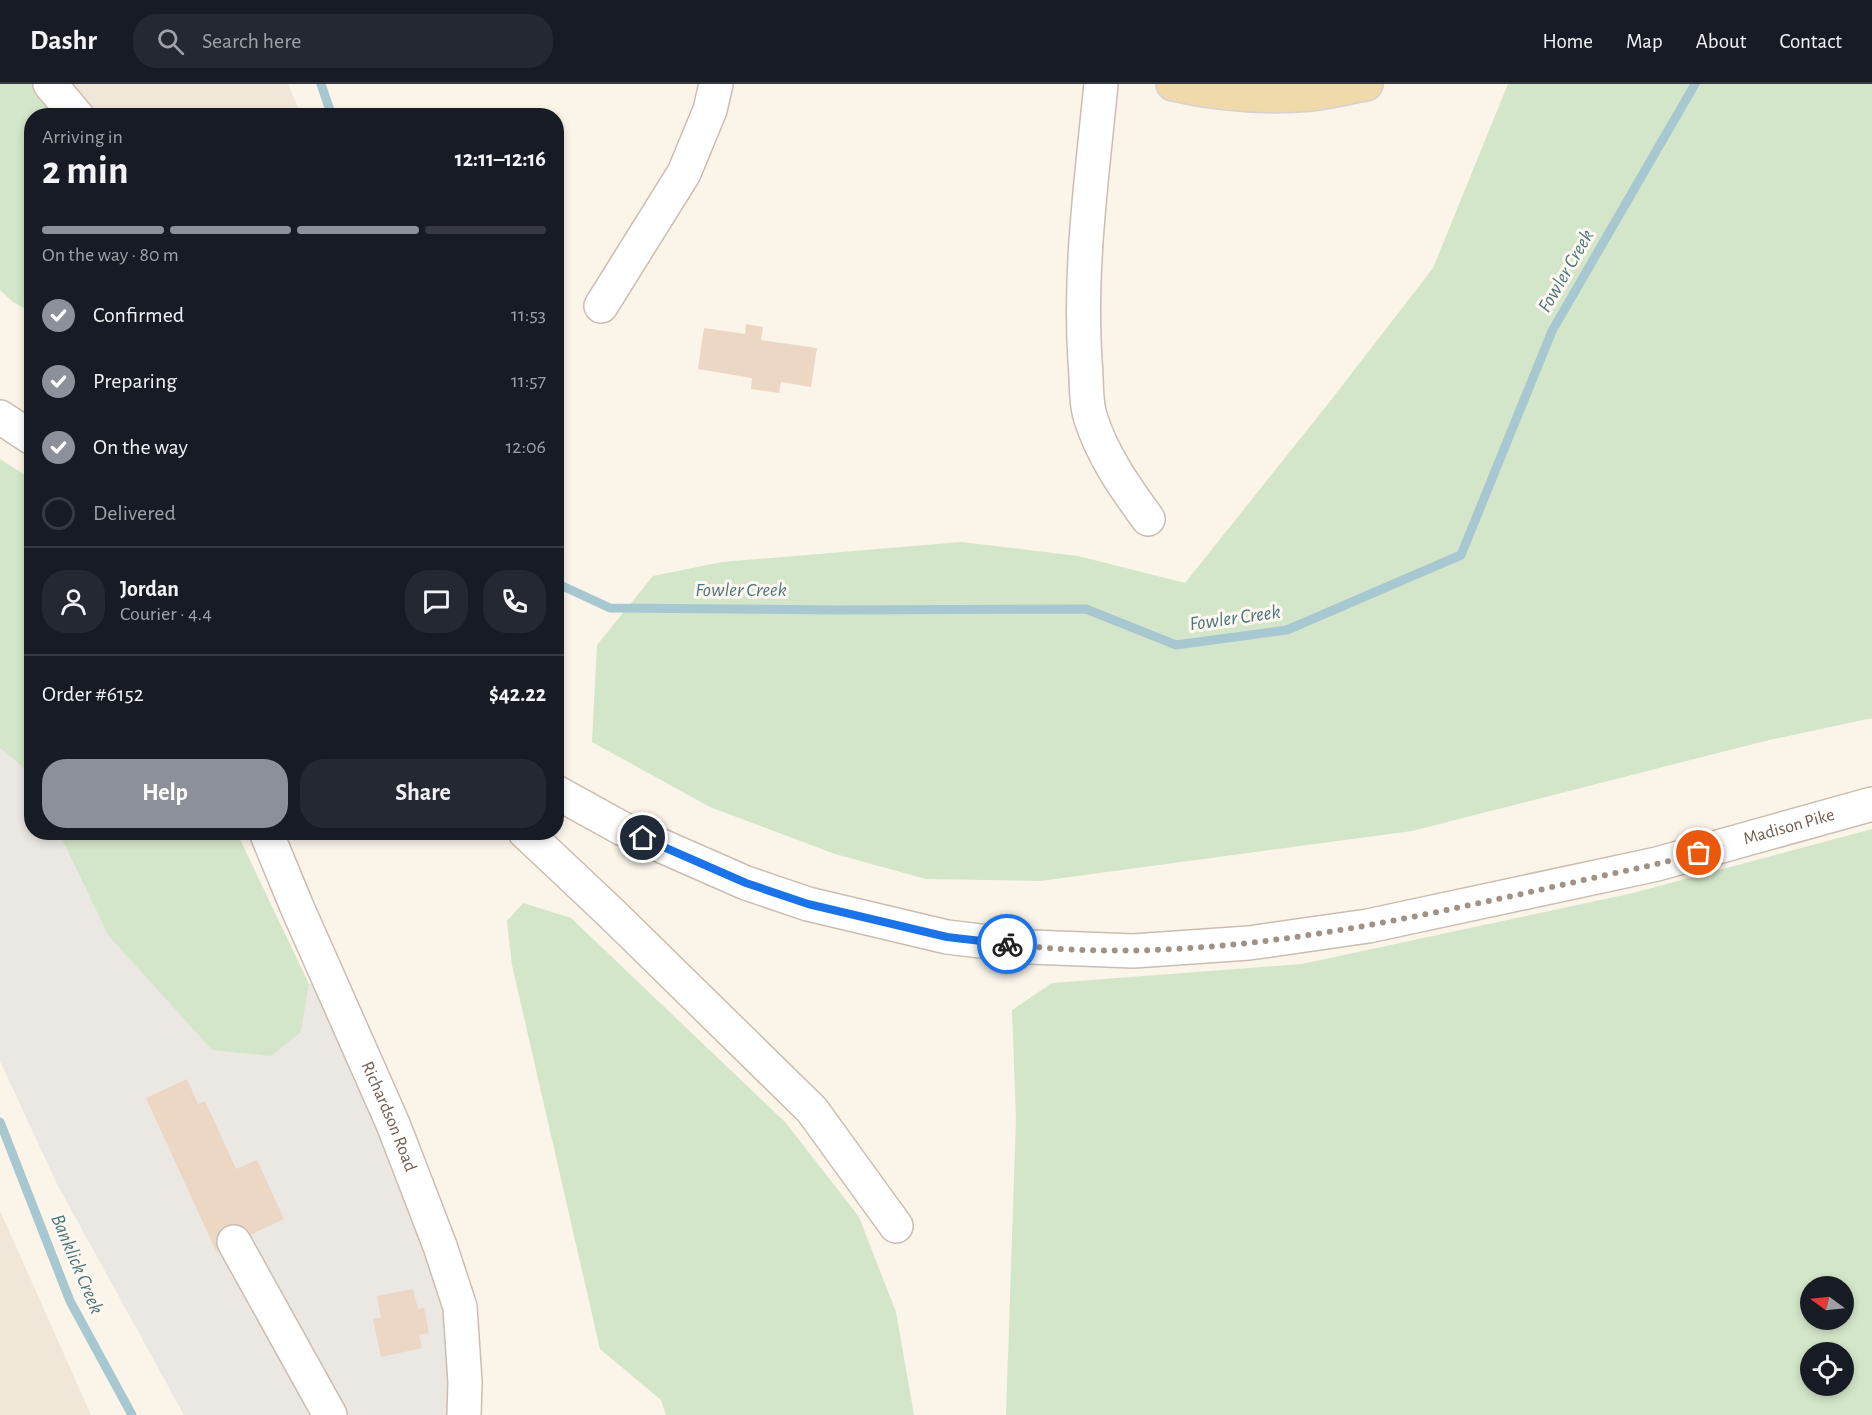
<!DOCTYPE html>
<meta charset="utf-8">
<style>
body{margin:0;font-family:"Alegreya Sans",sans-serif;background:#242831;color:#f1f3f6;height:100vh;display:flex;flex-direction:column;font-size:22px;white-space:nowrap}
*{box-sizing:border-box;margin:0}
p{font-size:20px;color:#9ea1a6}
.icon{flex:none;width:33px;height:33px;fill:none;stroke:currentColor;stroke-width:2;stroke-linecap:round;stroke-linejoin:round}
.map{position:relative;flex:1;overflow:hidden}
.details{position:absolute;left:24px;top:24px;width:540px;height:732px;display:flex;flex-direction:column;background:#171b24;border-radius:24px;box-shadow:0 3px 9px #0003}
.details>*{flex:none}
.needle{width:39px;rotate:285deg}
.controls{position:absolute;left:1800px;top:1192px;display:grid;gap:12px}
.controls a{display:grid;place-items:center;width:54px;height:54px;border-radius:50%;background:#171b24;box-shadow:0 3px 9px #0003;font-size:30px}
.pin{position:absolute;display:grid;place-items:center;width:51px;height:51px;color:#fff;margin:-26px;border:3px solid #fff;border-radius:50%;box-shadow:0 2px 6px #0007}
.courier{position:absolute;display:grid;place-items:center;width:60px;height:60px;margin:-30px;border:4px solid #1a73e8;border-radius:50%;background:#fff;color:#222;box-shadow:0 2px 8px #0007}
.overview em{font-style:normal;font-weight:700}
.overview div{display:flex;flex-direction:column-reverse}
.overview{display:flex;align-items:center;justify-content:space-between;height:102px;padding:0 18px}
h1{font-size:39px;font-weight:700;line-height:45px}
.bar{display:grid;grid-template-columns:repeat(4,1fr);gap:9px 6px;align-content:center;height:72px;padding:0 18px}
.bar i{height:8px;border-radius:4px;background:#363941}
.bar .current{background:#8c9099}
.bar p{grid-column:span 4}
.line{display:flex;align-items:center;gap:15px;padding:0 18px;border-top:2px solid #363941}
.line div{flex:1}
.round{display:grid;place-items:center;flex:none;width:63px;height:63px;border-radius:24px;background:#242831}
ol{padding:0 18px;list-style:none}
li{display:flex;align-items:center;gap:18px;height:66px}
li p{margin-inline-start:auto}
li .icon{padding:6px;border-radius:50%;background:#8c9099;color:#fff;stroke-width:4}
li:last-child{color:#9ea1a6}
li i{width:33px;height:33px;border:3px solid #363941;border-radius:50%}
.action{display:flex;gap:12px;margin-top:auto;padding:12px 18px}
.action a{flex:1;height:69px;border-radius:24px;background:#8c9099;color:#fff;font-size:24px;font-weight:700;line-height:69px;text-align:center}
.action a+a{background:#242831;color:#f1f3f6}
header{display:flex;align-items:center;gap:36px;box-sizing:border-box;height:84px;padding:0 30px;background:#171b24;border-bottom:2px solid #363941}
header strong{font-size:28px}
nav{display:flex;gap:33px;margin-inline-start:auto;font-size:21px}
.search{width:420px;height:54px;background:#242831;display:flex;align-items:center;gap:15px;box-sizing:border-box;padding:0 21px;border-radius:24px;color:#9ea1a6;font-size:22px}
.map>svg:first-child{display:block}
.residential{fill:#f0e7d8}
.industrial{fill:#ebe7e2}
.green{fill:#d3e6c9;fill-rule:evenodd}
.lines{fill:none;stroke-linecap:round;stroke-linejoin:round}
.stream{stroke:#a7c8d1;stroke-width:9}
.building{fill:#ecd6c4}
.minor-casing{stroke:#cbbdb0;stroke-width:36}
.major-casing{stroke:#d7d2ce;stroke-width:36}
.minor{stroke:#fff;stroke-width:33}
.major{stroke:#f0daaa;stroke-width:33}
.done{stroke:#a19286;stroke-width:6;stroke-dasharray:0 10.8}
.route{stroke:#1a73e8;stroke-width:8}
.labels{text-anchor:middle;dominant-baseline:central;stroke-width:6;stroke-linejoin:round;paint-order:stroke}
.street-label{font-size:18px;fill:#715e50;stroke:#fdf8ef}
.water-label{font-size:20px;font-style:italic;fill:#4c7581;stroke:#fdf8ef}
</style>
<header>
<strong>Dashr</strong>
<div class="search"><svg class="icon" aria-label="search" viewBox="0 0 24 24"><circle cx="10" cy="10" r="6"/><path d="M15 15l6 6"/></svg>Search here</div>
<nav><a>Home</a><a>Map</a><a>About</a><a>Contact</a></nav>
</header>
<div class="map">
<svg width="1872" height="1331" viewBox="0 0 1872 1331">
<rect width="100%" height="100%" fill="#faf4e9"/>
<!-- residential -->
<g class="residential">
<polygon points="50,0 288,0 301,31 77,31"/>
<polygon points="0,1127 43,1223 91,1331 0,1331"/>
</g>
<!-- industrial -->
<polygon class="industrial" points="0,664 31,690 32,748 59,749 108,851 301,948 309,900 327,893 440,1162 464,1331 184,1331 57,1100 0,977"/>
<!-- green -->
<g class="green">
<polygon points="0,0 50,0 77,31 32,32 31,228 13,218 0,206"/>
<polygon points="1508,0 1872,0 1872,634 1765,657 1412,747 1040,797 926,795 835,770 710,723 592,658 597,561 653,492 722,478 961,458 1078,472 1185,499 1328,320 1433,184"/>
<polygon points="0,375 31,395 31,690 0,664"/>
<path d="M1872,745V1331H1006L1016,1035L1012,926L1052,899L1302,880L1633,809ZM1810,1203H1844V1236H1810ZM1810,1269H1844V1302H1810Z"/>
<polygon points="59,749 237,749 309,900 301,948 271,972 212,966 108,851"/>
<polygon points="523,819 571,834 786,1039 859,1133 896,1228 914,1331 666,1331 661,1316 600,1265 512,881 507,837"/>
</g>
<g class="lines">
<!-- stream -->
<g class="stream">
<polyline points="321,0 332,32"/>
<polyline points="556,499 610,524 836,526 1086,525 1176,561 1287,546 1461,471 1552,247 1695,0"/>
<polyline points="0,1038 70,1217 132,1331"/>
</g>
</g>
<!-- building -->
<g class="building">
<polygon points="197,24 203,32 188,32"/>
<polygon points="746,240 763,243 761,256 817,264 811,303 781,298 779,309 751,305 752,294 698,285 704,244 745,250"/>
<polygon points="187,995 198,1020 205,1017 236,1085 257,1076 284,1135 216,1167 146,1014"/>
<polygon points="413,1205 418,1225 424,1224 429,1249 419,1251 422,1264 381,1273 373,1235 381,1234 377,1212"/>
</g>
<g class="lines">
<defs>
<g id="minor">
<polyline points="50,0 77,32"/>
<path d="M1101,0C1092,93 1079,184 1085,277C1087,295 1085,315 1090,332C1102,371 1124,402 1148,435"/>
<polyline points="601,222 684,89 710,26 716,0"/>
<polyline points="0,333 32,354"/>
<path id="s1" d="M556,708L623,745L746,799L808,820L947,853L1031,863L1133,867L1249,859L1368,842L1657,780L1872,720"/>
<path id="s2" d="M266,748L297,823L393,1040L440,1162L460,1223L465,1298L464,1331"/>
<polyline points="525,748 610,828 812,1026 896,1142"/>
<polyline points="234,1158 330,1331"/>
</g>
<path id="major" d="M1173,0C1217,10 1266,14 1311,10C1330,8 1348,3 1366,0"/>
</defs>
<!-- minor casing -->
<use href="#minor" class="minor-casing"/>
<!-- major casing -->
<use href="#major" class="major-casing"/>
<!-- minor -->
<use href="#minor" class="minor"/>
<!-- major -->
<use href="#major" class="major"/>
</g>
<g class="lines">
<!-- done -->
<path class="done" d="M1007,860C1225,887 1446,825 1657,780L1699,769"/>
<!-- route -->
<polyline class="route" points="643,754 746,799 808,820 947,853 1007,860"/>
</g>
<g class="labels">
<!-- street labels -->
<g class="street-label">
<text stroke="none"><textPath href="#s1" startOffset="1275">Madison Pike</textPath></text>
<text stroke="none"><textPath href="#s2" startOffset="310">Richardson Road</textPath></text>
</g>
<!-- water labels -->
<g class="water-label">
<text transform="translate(1566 187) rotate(-60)">Fowler Creek</text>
<text x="741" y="506">Fowler Creek</text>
<text transform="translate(1235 534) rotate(-8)">Fowler Creek</text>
<text transform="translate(77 1180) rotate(67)">Banklick Creek</text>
</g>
</g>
</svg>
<div class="controls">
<a><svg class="needle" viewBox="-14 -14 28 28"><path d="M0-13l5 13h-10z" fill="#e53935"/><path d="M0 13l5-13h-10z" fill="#9ea1a6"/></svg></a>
<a><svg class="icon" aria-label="locate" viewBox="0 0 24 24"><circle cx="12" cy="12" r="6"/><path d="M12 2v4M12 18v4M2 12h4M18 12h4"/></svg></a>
</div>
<div class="pin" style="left:1699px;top:769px;background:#ea580c"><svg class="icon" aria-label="bag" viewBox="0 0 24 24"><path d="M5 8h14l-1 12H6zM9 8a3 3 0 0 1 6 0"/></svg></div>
<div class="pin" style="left:643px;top:754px;background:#1f2937"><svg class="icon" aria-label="home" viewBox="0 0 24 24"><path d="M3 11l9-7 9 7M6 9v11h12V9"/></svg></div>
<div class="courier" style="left:1007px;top:860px"><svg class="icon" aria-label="bike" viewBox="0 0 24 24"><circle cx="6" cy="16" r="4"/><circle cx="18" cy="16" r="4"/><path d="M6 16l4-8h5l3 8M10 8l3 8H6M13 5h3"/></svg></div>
<section class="details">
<div class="overview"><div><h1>2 min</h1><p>Arriving in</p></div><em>12:11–12:16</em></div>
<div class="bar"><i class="current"></i><i class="current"></i><i class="current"></i><i></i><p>On the way · 80 m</p></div>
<ol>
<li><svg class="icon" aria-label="check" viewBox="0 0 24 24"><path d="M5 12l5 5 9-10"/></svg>Confirmed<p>11:53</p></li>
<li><svg class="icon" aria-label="check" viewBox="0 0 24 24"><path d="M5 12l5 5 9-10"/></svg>Preparing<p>11:57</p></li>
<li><svg class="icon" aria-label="check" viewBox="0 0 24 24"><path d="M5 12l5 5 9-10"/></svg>On the way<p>12:06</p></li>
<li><i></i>Delivered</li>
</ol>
<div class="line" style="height:108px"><a class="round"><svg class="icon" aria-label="person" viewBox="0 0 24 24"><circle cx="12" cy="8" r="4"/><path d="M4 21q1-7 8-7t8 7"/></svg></a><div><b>Jordan</b><p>Courier · 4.4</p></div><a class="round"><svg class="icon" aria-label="chat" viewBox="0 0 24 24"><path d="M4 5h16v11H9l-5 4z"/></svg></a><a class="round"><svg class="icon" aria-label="phone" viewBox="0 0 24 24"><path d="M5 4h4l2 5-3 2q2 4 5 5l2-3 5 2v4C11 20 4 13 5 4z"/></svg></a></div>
<div class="line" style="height:78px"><div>Order #6152</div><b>$42.22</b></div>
<div class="action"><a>Help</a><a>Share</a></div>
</section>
</div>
